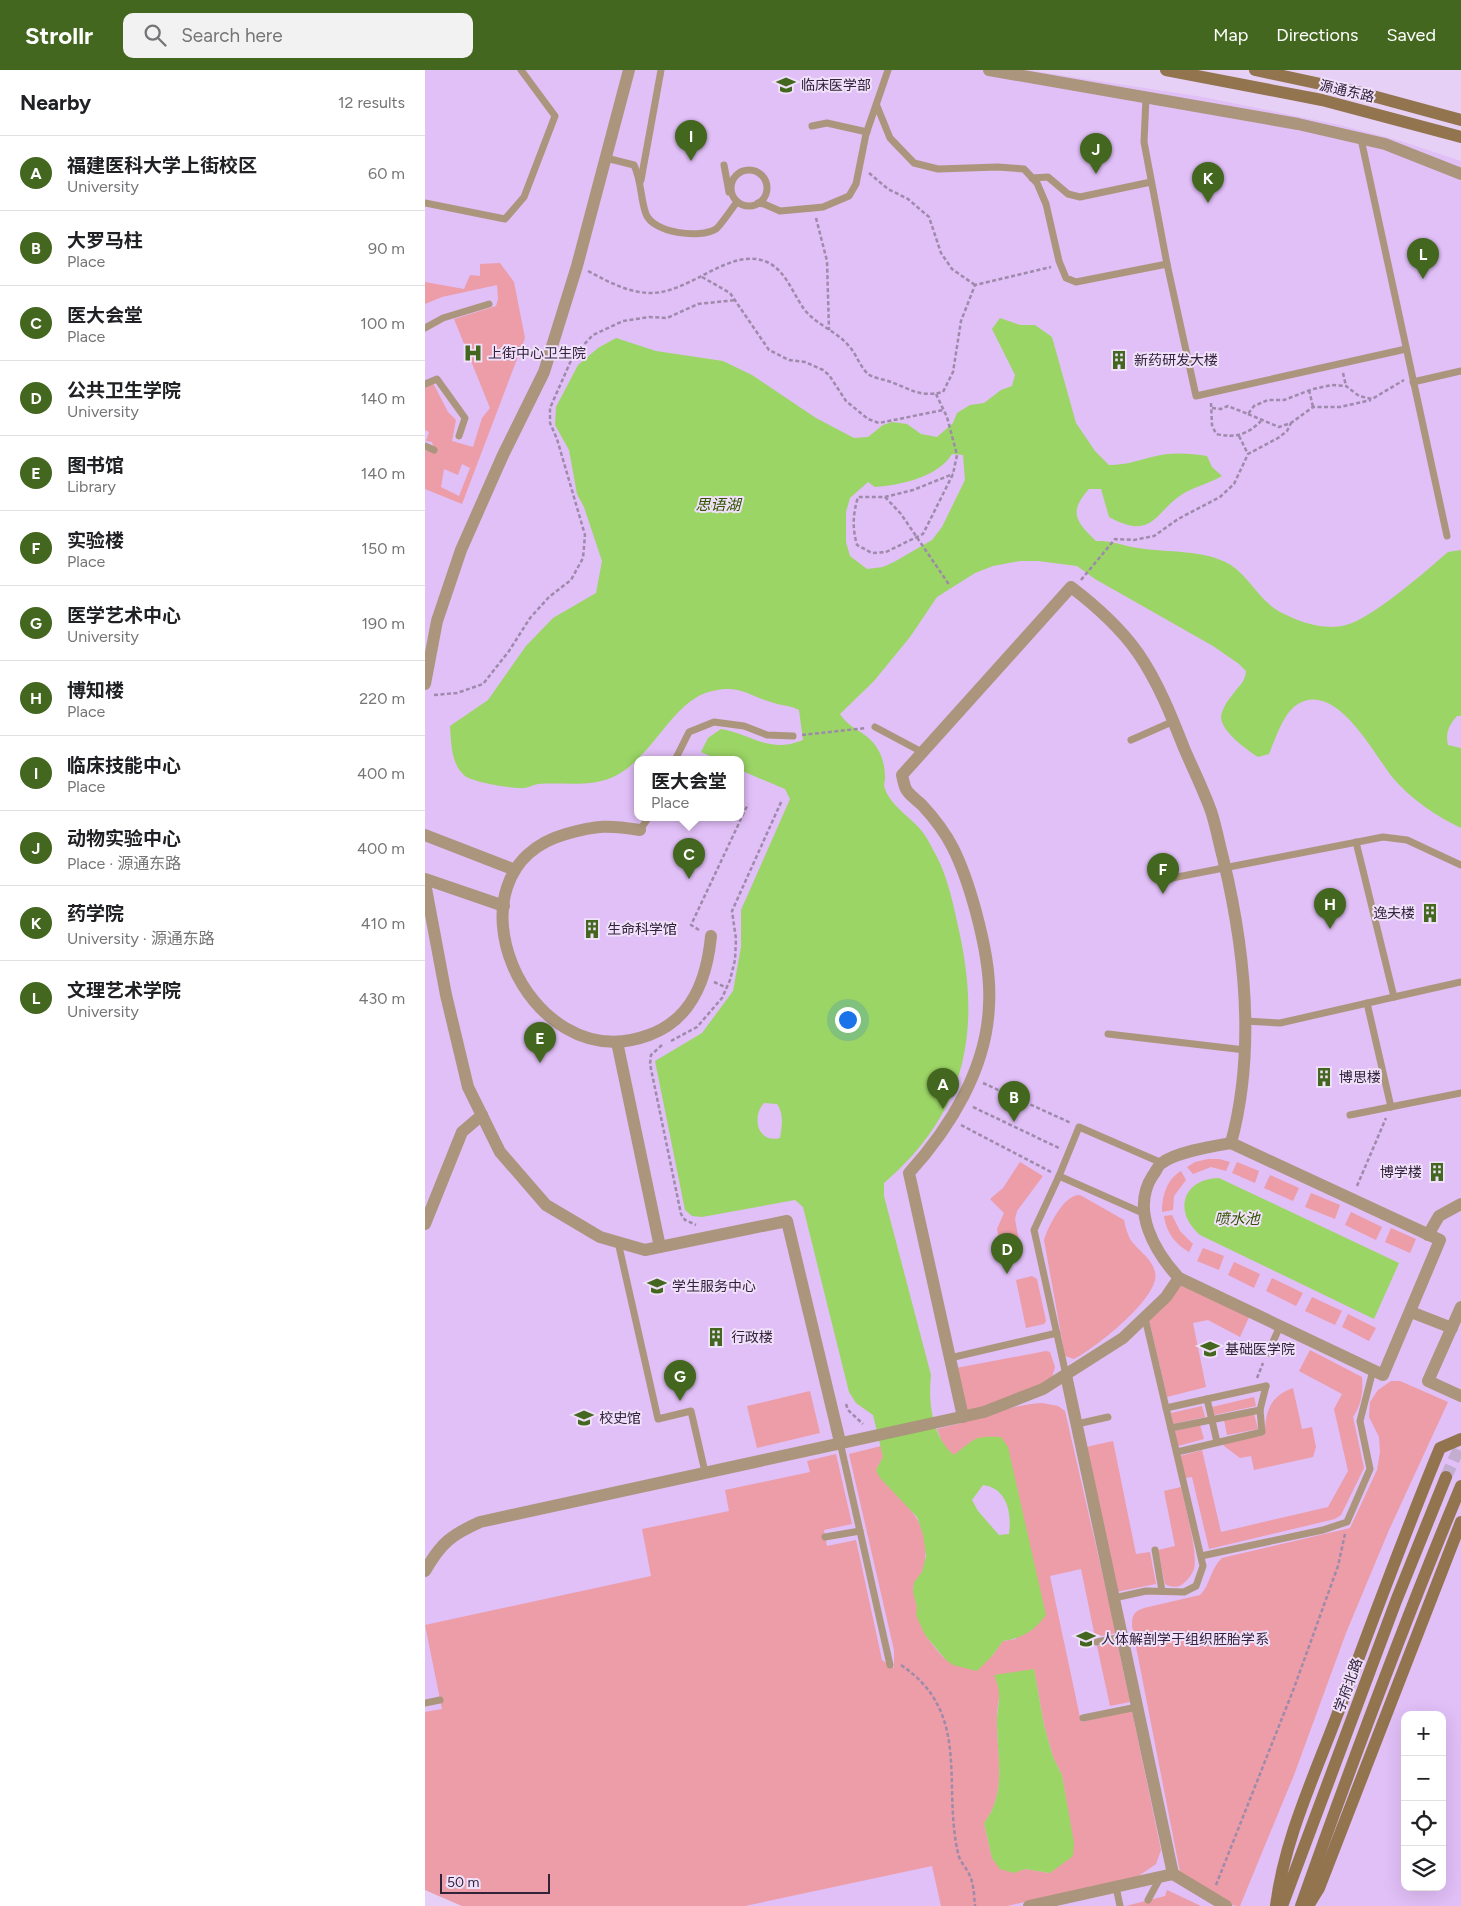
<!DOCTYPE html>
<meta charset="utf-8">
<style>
body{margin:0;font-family:Figtree,"Noto Sans SC",sans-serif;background:#f2f2f2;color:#202124}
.controls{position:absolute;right:15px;bottom:15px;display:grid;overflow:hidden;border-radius:10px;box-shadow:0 5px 20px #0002}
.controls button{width:45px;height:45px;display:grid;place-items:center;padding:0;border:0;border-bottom:1px solid #e0e0e0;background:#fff;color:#202124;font:25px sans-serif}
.scale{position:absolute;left:15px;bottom:12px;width:110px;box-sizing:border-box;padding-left:5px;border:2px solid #32233b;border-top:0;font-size:14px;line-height:18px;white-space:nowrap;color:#32233b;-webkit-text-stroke:4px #f0e0fa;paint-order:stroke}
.you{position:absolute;left:422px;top:949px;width:18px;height:18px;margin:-12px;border:4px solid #fff;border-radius:50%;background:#1a73e8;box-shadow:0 0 0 8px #1a73e833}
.badge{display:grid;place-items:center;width:32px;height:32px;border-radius:50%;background:#43671f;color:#fff;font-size:16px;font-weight:700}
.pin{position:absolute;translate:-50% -41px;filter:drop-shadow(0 1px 2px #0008)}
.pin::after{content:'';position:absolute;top:26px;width:18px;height:15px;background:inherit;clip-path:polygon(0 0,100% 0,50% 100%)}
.popup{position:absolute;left:209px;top:686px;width:110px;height:65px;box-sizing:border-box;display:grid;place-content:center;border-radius:10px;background:#fff;filter:drop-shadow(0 1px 4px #0005);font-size:16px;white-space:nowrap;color:#757577}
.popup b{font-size:19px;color:#202124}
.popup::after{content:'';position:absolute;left:50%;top:100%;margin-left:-10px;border:10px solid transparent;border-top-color:#fff}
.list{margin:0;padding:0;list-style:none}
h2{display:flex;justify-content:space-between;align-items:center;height:65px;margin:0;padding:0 20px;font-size:21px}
h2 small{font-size:16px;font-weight:400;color:#757577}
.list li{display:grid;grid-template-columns:32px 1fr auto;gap:15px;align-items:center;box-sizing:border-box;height:75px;padding:0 20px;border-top:1px solid #e0e0e0}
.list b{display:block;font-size:19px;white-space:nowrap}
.list p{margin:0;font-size:16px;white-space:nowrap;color:#757577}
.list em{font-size:16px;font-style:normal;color:#757577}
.icon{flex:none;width:28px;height:28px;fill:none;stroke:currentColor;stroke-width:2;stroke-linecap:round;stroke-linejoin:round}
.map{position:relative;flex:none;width:1036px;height:1836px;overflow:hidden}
header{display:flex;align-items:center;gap:30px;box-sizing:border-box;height:70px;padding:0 25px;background:#43671f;color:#fff}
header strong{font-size:24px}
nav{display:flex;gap:28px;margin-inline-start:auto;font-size:18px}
.search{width:350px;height:45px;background:#f2f2f2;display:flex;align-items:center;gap:12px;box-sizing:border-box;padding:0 18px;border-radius:10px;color:#757577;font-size:19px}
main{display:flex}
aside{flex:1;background:#fff}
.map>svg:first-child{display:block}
</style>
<header>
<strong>Strollr</strong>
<div class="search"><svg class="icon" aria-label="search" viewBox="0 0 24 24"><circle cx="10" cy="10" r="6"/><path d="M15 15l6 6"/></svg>Search here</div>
<nav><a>Map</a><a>Directions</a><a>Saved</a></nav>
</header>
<main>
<aside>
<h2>Nearby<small>12 results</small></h2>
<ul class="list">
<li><span class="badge">A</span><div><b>福建医科大学上街校区</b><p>University</p></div><em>60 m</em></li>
<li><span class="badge">B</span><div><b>大罗马柱</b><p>Place</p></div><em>90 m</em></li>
<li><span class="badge">C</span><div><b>医大会堂</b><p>Place</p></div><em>100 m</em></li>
<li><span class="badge">D</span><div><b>公共卫生学院</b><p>University</p></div><em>140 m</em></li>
<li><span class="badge">E</span><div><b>图书馆</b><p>Library</p></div><em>140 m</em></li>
<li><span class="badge">F</span><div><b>实验楼</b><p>Place</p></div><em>150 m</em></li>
<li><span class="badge">G</span><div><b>医学艺术中心</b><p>University</p></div><em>190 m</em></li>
<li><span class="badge">H</span><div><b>博知楼</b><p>Place</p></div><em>220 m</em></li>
<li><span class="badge">I</span><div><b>临床技能中心</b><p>Place</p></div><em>400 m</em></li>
<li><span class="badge">J</span><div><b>动物实验中心</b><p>Place · 源通东路</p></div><em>400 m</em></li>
<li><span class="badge">K</span><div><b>药学院</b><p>University · 源通东路</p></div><em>410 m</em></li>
<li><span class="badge">L</span><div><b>文理艺术学院</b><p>University</p></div><em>430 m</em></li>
</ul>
</aside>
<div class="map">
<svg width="1036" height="1836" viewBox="0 0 1036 1836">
<rect width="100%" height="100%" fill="#e7d0f6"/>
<path fill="#e1bff7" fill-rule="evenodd" d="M0 0H602L778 27 915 55 976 71 1036 91V1836H37L0 1820ZM213 690H315V748H213ZM980 1645H1017V1817H980Z"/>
<g fill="#ec9da7" fill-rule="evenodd">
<path d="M75 193 89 212 100 268 37 434 0 419V380L10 383 7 372 1 371 4 362 0 360V317L8 313 23 342 31 350 27 371 48 377 57 348 65 338 29 249 71 236 73 229 72 215 17 227 0 234V212L39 219 45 205 55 206V194ZM37 394 45 398 34 426 16 417 19 399 33 405Z"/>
<polygon points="783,1089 794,1089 805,1092 801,1101 786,1097 768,1104 762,1097 770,1092"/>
<polygon points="595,1092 618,1106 592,1141 590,1149 596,1183 578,1187 572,1159 579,1143 565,1129 578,1118"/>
<polygon points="812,1092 834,1101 830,1113 807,1103"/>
<path d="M756 1101 761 1110 749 1126 748 1140 737 1142C737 1126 742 1109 756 1101Z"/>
<polygon points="845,1105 874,1118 868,1131 839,1118"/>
<polygon points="886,1123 915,1135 910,1149 880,1137"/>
<path d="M655 1125 699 1150C700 1156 702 1163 705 1169 713 1181 727 1188 730 1202 737 1226 669 1279 649 1289L640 1286 619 1170C623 1157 639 1124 655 1125Z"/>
<polygon points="926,1142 957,1157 951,1170 920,1155"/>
<path d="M747 1145 755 1161 768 1174 764 1182C750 1174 741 1162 739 1146Z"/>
<polygon points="966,1158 991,1169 985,1183 960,1172"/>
<polygon points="778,1178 799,1186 794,1200 772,1191"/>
<polygon points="809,1192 835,1204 829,1218 803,1205"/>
<polygon points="607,1206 612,1209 621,1251 619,1254 601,1258 591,1210"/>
<polygon points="847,1208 878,1223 871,1236 841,1221"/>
<polygon points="755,1213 825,1245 815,1267 783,1250 768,1253 781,1317 742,1327 724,1250"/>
<polygon points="887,1227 917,1241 910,1255 880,1241"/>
<polygon points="923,1244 951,1258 944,1271 917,1257"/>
<path d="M885 1280 937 1307C938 1323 937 1333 928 1347L939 1398 916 1445 910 1449 784 1479 767 1407 760 1408 755 1386 777 1380 796 1462 903 1437 923 1401 909 1339 917 1324 874 1301Z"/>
<polygon points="621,1281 625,1282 630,1297 626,1311 542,1343 531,1298"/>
<path d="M966 1311H975L1023 1332 964 1460 921 1563 869 1705 815 1836C794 1836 771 1814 755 1802L707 1556C707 1546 708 1542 719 1538L775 1525C786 1514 785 1499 797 1488L925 1458 952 1400 955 1382 954 1367 944 1347 945 1332 953 1320Z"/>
<path d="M868 1318 877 1359 887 1357 891 1377 888 1387 829 1400 826 1386 815 1388 799 1376 798 1373 840 1365C840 1342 845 1326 868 1318Z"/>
<polygon points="385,1321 395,1363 332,1378 322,1336"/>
<polygon points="829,1327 831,1336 789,1345 787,1337"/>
<path d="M617 1333 633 1336 640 1341 691 1563 670 1567 656 1499 625 1506 656 1652 707 1641 736 1780 731 1794 712 1807 582 1836H516L507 1796 320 1836H37L0 1820V1642L17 1639 0 1555 226 1506 217 1459 304 1441 300 1420 385 1402 382 1391 411 1384 427 1454 399 1460 402 1476 431 1470 457 1590 469 1598V1580L424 1384 456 1376 458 1387 451 1400C465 1423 492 1437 498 1464 501 1475 502 1491 497 1502 495 1507 490 1509 489 1514 487 1523 491 1529 492 1537 493 1558 506 1574 520 1589L567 1586 578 1571 591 1569 583 1377 529 1385 519 1377 512 1359C548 1352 581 1335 617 1333ZM609 1599 619 1655 628 1687 637 1705 642 1735 625 1803 600 1799 589 1802 567 1788 559 1753C581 1725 573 1690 572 1657 571 1644 574 1631 575 1618Z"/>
<polygon points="777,1336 780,1347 748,1354 746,1343"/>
<polygon points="829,1344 833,1359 802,1365 799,1350"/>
<polygon points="775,1355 779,1369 753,1376 749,1361"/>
<polygon points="688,1371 711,1484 725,1482 731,1514 691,1522 661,1377"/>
<path d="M756 1417C760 1437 773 1481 769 1499 767 1504 764 1508 760 1512 754 1518 747 1518 740 1514L733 1480 750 1476 739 1421Z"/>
<polygon points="692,1572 705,1632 685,1636 672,1576"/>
<polygon points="742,1820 776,1836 701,1836 740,1826"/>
</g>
<g fill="#9bd565" fill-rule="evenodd">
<path d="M575 248 595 255H610L627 267 651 353 670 381 684 395C702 395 710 391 727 387 744 382 764 383 782 386L787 397 797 406C785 413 772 416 761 422 729 440 730 472 684 447L676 419H664C643 442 651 452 671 471 685 470 699 476 713 478 742 483 780 479 806 495 825 508 835 531 855 542 874 552 900 561 921 555 948 548 1001 501 1023 482L1036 480V646H1032C1024 655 1020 663 1023 675L1036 678V758C1011 746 987 730 968 708 949 685 912 611 873 634 858 643 851 668 844 684L833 687C822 680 798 663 796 648 796 640 803 630 808 624 814 615 820 613 821 601L814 594 788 576 670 509 652 496 613 491H595L568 496 550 503 512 527 485 567 449 611 415 644C426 661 442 661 452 678 458 687 460 698 460 708 460 712 458 715 460 719 467 738 488 748 499 764 504 771 508 780 512 787 523 809 528 833 533 856 557 960 542 1042 459 1113V1126L506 1305C503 1332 507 1367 529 1385 551 1368 548 1366 576 1367L583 1377 621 1545C610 1560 598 1568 578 1571L567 1586 552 1601 528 1595 520 1589 500 1565 491 1545 492 1537 488 1522 489 1512 497 1502 501 1486 498 1464 492 1447 455 1408 451 1400 458 1387 448 1345 431 1333 424 1322 378 1137 370 1130 277 1147 267 1146 260 1140 230 991 277 963 308 921 316 877V840L365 729 360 719 315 700V690H294L276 682 283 668 296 659C329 665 344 684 378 670L374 640C365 635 358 636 349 633 324 626 315 614 287 621 249 629 229 685 192 705 170 718 138 712 113 714 107 715 101 719 95 718 84 718 48 712 40 706 26 695 26 671 25 656L63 630 101 576 128 548 171 523 177 491 159 437 152 424 144 380 130 355 131 337 153 295 173 278 191 268 231 281 298 291 327 305 391 348 429 368 443 367 458 355 467 352 482 354 496 364 512 367 528 353 532 343 545 335 559 333 576 320 587 316 590 305 567 259ZM527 384 538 385 540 410 517 457 507 470 469 492 458 497 442 499 425 486 421 472V442L425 428 443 412 450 417C476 415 513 407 527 384ZM339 1033 352 1034C359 1043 357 1057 355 1068 333 1074 326 1047 339 1033ZM558 1415C582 1418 587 1443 584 1464L574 1465 553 1441 547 1430Z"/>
<path d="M794 1108 974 1193 949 1249 775 1165C748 1142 757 1109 794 1108Z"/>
<path d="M609 1599 619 1655 628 1687 637 1705 649 1773 648 1786 625 1803 600 1799 589 1803 575 1799 567 1788 559 1753C581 1725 573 1691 572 1657 571 1635 579 1627 569 1605Z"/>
</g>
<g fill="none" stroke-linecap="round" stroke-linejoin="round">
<polyline stroke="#c3add1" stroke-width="12" stroke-dasharray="12 6" stroke-linecap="butt" points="1021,1407 1036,1374"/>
<g stroke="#9e8aaa" stroke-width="2.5" stroke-dasharray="4 2.5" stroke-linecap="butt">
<polyline points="444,103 463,119 483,129 504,147 516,183 527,199 550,215"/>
<polyline points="391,148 402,191 404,260"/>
<path d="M163 201C184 212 203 223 227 223 267 222 306 176 342 192 361 201 367 222 379 239 390 254 411 261 423 275 431 283 434 295 442 303 447 308 457 309 463 311 484 318 494 328 518 322L528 302 536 251 550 215 626 197"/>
<polyline points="277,207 305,223 344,280 364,290 380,292 398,300 404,305 421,331 443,349 454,353 518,340"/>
<polyline points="918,303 921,316"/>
<polyline points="884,320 888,337"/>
<path d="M511 324 522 347 532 385 528 404 498 464 461 482 447 483 432 475C427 457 428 444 433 427H460L488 420 528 404"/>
<path d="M786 333 787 355 791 364C811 368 822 365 836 351"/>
<polyline points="787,338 796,339 803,336 823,344 829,336 843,330 859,330 888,319 907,315 921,316 934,326 947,329 979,310"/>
<polyline points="823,344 854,357 866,353 888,337 915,337 946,330"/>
<polyline points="814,366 823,384"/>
<polyline points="460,427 476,444 525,516"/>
<polyline points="656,510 690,469 709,470 729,466 753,449 795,427 809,414 823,384 853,368 862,361 866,353"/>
<polyline points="9,625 32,623 58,614 84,581 105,548 124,527 146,510 158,488 160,465 132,369 125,353 125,338 148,286 168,265 198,251 224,247 242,248 273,234 311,230"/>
<polyline points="377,665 441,658"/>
<polyline points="274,860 266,855 323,734"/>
<polyline points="289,912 302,918"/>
<polyline points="246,971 272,957 297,928 305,910 310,890 311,869 307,841 357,730"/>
<polyline points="237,975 226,985 225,994 256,1144 260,1150 271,1155"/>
<polyline points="558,1013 646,1053"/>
<polyline points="548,1037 636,1079"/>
<polyline points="536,1055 626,1102"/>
<polyline points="932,1116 961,1048"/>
<polyline points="832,1308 838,1293"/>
<polyline points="421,1334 423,1340 438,1354"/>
<path d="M476 1595C547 1643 517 1713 533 1783 534 1791 542 1798 545 1806 549 1815 549 1826 550 1836"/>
<polyline points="791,1815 869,1618 913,1496 920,1464"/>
</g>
<g stroke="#ab967d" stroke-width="7">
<polyline points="721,28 719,72 742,194 771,326 981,279"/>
<polyline points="452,36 465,68 489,93 513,99 573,97 599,99 612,113 621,134 634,191 641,208 651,212 742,194"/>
<polyline points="387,56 402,53 442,62"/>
<polyline points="936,69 1022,466"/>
<path d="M181 88 209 95C217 112 215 128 221 144 228 163 275 169 291 159 296 155 307 138 312 132"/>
<polyline points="299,95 304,122"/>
<circle cx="324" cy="118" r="18"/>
<polyline points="607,108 623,107 643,124 655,127 726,112"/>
<polyline points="216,110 236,0"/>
<polyline points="0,133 80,149 99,127 130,46 96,0"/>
<polyline points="333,133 339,134 355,141 388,138 398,137 424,126 431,114 441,64 463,0"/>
<polyline points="0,258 18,248 64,234"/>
<polyline points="988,312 1036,301"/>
<polyline points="0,314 12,309 40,348 34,366"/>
<polyline points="0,376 9,380"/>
<polyline points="450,657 497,682"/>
<polyline points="706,670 749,651"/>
<polyline points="250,690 264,662 289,652 319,656 342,665 368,666"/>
<polyline points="215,760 223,748"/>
<polyline points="742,809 958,767 982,770 1036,795"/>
<polyline points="969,927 1036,912"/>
<polyline points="942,933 966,1037"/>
<polyline points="819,951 855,953 969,927 931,772"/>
<polyline points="683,964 820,980"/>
<polyline points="925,1045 1036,1023"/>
<polyline points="634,1106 654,1057 737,1093"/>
<polyline points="193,1172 233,1349 266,1341 280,1402"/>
<polyline points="843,1283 855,1256"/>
<polyline points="525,1288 632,1263"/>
<polyline points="641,1305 609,1160 634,1106 720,1144"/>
<polyline points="782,1329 792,1372"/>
<polyline points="741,1338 841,1316"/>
<polyline points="652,1354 683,1347"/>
<polyline points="746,1358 835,1340"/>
<polyline points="415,1372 465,1595"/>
<polyline points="752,1382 837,1362 835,1340 841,1316"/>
<polyline points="400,1467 435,1461"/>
<polyline points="730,1480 737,1521"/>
<polyline points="776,1486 898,1460 922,1452 945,1399 935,1351 948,1300"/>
<polyline points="689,1528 721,1521 759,1522 771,1516 778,1496 720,1248"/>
<polyline points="672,1572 697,1567"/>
<polyline points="0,1633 15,1630"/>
<polyline points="658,1648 712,1637"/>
<polyline points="691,1817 695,1836"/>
<polyline points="723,1830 735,1808"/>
</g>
<g stroke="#ab967d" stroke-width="12">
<polyline points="564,0 873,54 960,74 1036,104"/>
<polyline points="0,614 12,551 36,480 78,385 119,302 152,196 204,0"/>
<path d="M215 760C184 755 172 755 141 764 12 800 100 1011 224 965 268 949 282 908 286 866"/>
<polyline points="0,765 90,800"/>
<polyline points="0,809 79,836"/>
<polyline points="0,813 21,925 43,1017 75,1082 121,1135 175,1167 220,1180 362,1151 415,1372"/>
<polyline points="192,972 235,1177"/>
<path d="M806 1073 1015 1170 958 1305 754 1208C730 1182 705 1140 728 1105 731 1102 733 1095 737 1093 751 1082 789 1076 806 1073Z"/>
<polyline points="0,1154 37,1062 57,1045"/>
<polyline points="1003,1165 1014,1146 1036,1134"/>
<polyline points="1036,1237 1003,1311 1036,1326"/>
<polyline points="986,1242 1027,1258"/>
<polyline points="641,1305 748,1804"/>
<path d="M538 1347 484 1103C525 1058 562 998 564 935 566 904 559 872 551 842 545 820 538 798 528 778 520 762 510 749 497 735 492 730 484 725 481 719 479 715 478 709 477 705L646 517C671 536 694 556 713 583 733 612 746 645 759 678 768 699 778 719 786 741 791 756 794 773 798 788 820 879 831 981 806 1073"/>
<path d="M0 1501C16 1473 26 1465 55 1452L559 1342 618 1319 698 1268 741 1227 754 1208"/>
<polyline points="604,1836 748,1804 801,1836"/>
</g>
<g stroke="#92744e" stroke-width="12">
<polyline points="741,0 897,30 1036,67"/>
<polyline points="830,0 933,22 1036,50"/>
<path d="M851 1836C859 1771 888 1709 911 1648 945 1558 978 1467 1015 1378L1036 1369"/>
<polyline points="857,1836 971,1531 1021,1407"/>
<path d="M876 1836C926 1695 978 1555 1036 1416"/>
<polyline points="883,1836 894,1818 1036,1452"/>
</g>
</g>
<defs>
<g id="university-bare" transform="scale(1.5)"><path d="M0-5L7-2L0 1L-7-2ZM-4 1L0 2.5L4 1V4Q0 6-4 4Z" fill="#43671f" stroke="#f0e0fa" stroke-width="2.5" paint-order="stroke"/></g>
<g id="hospital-bare" transform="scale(1.5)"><path d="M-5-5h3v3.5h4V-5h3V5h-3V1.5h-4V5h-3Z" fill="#43671f" stroke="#f0e0fa" stroke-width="2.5" paint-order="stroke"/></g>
<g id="building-bare" transform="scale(1.5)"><path d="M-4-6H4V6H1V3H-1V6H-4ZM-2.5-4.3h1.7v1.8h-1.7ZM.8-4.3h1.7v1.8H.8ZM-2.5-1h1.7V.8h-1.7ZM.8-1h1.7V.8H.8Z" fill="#43671f" stroke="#f0e0fa" stroke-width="2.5" paint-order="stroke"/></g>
</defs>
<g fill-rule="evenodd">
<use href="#university-bare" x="361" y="15"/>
<use href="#hospital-bare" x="48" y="283"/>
<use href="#building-bare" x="694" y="290"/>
<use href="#building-bare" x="1005" y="843"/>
<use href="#building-bare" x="167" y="859"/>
<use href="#building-bare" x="899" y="1007"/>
<use href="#building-bare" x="1012" y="1102"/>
<use href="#university-bare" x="232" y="1216"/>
<use href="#building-bare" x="291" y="1267"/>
<use href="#university-bare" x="785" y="1279"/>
<use href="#university-bare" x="159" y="1348"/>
<use href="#university-bare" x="661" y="1569"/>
</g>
<g text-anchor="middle" stroke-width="4" stroke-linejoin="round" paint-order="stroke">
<g font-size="14" fill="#32233b" stroke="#f0e0fa" text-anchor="start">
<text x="376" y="20">临床医学部</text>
<text x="63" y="288">上街中心卫生院</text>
<text x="709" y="295">新药研发大楼</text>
<text x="990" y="848" text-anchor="end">逸夫楼</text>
<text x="182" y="864">生命科学馆</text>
<text x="914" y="1012">博思楼</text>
<text x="997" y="1107" text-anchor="end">博学楼</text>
<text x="247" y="1221">学生服务中心</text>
<text x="306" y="1272">行政楼</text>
<text x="800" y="1284">基础医学院</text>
<text x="174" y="1353">校史馆</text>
<text x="676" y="1574">人体解剖学于组织胚胎学系</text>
</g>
<g font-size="14" fill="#32233b" stroke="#f0e0fa">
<text transform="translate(922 21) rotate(13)" y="5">源通东路</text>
<text transform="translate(923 1615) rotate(-70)" y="5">学府北路</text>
</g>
<g font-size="15" font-style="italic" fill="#315400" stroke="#f0e0fa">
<text x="293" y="440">思语湖</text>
<text x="812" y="1154">喷水池</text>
</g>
</g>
</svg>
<div class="controls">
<button>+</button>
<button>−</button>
<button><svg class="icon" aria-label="locate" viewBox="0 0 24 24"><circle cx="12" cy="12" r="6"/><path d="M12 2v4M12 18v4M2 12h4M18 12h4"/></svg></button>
<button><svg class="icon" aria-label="layers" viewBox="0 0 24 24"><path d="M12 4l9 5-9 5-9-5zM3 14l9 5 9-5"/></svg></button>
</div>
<div class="scale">50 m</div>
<div class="you"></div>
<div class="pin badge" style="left:518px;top:1039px">A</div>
<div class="pin badge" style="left:589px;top:1052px">B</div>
<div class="pin badge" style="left:264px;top:809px">C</div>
<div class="popup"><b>医大会堂</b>Place</div>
<div class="pin badge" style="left:582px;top:1204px">D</div>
<div class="pin badge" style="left:115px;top:993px">E</div>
<div class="pin badge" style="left:738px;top:824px">F</div>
<div class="pin badge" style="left:255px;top:1331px">G</div>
<div class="pin badge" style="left:905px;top:859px">H</div>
<div class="pin badge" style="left:266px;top:91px">I</div>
<div class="pin badge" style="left:671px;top:104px">J</div>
<div class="pin badge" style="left:783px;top:133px">K</div>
<div class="pin badge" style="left:998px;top:209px">L</div>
</div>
</main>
